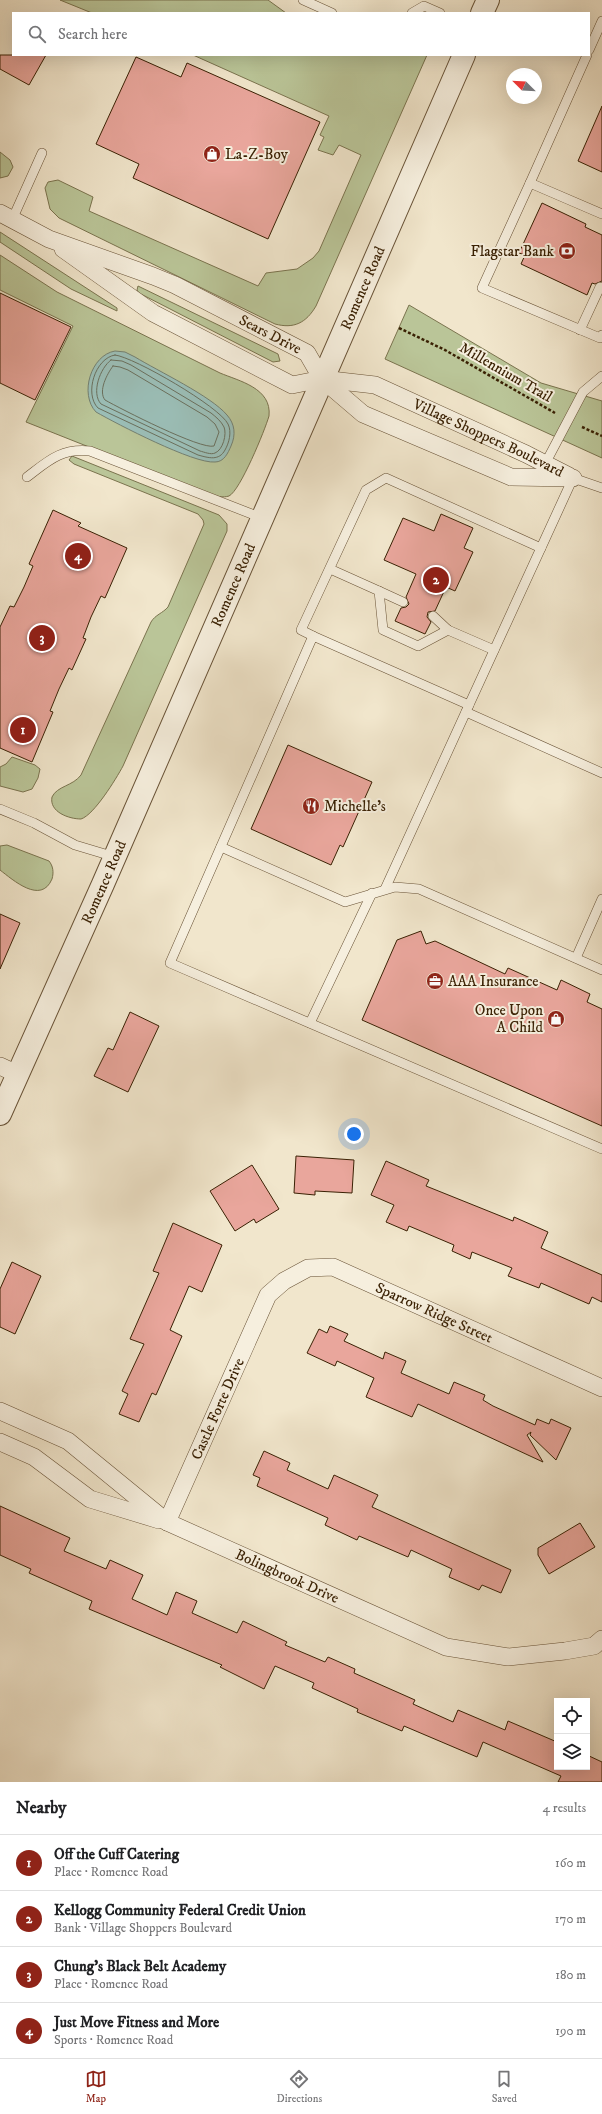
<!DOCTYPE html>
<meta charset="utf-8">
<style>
body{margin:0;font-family:"IM FELL DW Pica",serif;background:#f2f2f2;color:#202124}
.controls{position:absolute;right:12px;bottom:12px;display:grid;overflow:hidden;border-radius:0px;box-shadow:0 4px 16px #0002}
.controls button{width:36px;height:36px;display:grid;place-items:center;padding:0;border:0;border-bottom:1px solid #e0e0e0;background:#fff;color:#202124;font:20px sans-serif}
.compass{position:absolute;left:506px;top:68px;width:36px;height:36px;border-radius:50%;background:#fff;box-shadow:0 4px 16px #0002;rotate:294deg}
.you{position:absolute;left:354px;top:1134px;width:14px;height:14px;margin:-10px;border:3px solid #fff;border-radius:50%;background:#1a73e8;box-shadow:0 0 0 6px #1a73e833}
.badge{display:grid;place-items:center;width:26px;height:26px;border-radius:50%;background:#8f2418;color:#fff;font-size:13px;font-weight:700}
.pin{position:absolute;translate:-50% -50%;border:2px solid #fff;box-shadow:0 1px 4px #0006}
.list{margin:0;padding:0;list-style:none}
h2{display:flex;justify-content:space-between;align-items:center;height:52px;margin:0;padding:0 16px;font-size:17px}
h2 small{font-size:13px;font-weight:400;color:#757577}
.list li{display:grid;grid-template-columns:26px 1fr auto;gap:12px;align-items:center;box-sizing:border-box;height:56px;padding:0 16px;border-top:1px solid #e0e0e0}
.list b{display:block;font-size:15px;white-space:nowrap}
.list p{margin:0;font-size:13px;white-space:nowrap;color:#757577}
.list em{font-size:13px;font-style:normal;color:#757577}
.icon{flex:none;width:22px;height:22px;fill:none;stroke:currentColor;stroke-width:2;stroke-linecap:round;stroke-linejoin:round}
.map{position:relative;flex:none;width:602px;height:1782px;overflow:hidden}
.search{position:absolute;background:#fff;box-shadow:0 4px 16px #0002;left:12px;right:12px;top:12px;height:44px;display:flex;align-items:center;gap:10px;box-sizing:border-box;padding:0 14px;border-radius:0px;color:#757577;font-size:15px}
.sheet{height:276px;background:#fff}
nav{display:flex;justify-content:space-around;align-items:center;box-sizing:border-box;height:56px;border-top:1px solid #e0e0e0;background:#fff;font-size:11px;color:#757577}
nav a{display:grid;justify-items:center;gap:2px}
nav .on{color:#8f2418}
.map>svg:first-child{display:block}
</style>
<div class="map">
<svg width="602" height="1782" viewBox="0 0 602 1782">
<rect width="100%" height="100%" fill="#f1e6cc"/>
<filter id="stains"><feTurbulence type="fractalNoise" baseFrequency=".005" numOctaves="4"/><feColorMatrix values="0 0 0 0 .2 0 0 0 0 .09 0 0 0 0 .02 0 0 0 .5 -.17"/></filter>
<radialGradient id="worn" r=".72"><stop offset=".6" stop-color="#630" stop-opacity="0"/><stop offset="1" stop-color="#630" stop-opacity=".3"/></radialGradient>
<g fill="#bac598" stroke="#7a734e">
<polygon points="60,0 268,0 286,13 92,13"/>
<path d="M193 55H427L316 306C306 323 294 329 275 324L59 218 50 209 45 188 48 182 58 180 93 197 89 211 258 286 266 273 297 269 313 258 319 251 361 155 339 145 333 155 318 150 324 137 320 135 329 116Z"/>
<polygon points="0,152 10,160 13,167 8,176 0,178"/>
<polygon points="0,232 117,308 117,311 71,289 0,242"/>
<path d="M0 255 57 292 220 373C239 381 272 388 269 416 265 430 240 491 229 496 223 498 216 496 210 495L26 422 73 326 0 290Z"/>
<polygon points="138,286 278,354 280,361 273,362 139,293 137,290"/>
<polygon points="409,305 541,383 602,401 602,458 385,359"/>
<path d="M72 456 219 515 227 524V531L123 766C116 779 94 815 81 819 69 819 49 812 52 797 57 786 73 786 81 775L151 622C155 615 163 613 168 607L204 524 203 520 198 514 74 464 69 460Z"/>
<polygon points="12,757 35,765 40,769 38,778 32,789 23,792 0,786 0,767 6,764"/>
<path d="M7 845 49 861C53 866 54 872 52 879 41 905 13 880 0 870V846Z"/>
</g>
<path fill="#9bbfb8" stroke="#748070" d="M115 351 125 352 135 357C158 371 211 396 227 415 235 424 236 435 231 446 228 453 224 462 215 462 194 464 117 424 96 412 79 394 91 355 115 351Z"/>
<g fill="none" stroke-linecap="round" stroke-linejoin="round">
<g stroke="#6a705e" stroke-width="1">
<path d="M115 355C134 357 220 407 228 424 232 432 229 443 225 450 219 461 209 458 198 455L98 408C84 394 95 358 115 355Z"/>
<path d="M111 360 122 361 131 365 211 413C216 417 221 421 224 427 227 434 223 450 215 453 211 455 204 452 200 451L101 404C91 393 100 368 111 360Z"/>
<path d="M113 366 120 367 128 370 207 417 215 424 219 432 214 446C201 450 121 409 105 400 98 391 107 374 113 366Z"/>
</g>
</g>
<g fill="#e9a69c" stroke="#3a2104">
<polygon points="0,55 46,55 29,85 0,69"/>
<polygon points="136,57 181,77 187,63 320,122 268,239 133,178 139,164 96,144"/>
<polygon points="602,106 602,172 578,161"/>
<polygon points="542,203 586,224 585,227 602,235 602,281 595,284 592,283 587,295 521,264 525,255 519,253"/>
<polygon points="0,293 71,327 35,400 0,383"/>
<polygon points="53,510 81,523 78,526 127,548 105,598 101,596 91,617 83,638 86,639 72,670 69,668 59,689 50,711 53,712 32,762 0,748 0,627 10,606 14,607 24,587 33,566 29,564"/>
<polygon points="441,514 473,528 464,548 473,552 455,591 446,587 435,611 428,612 427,617 431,622 425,634 395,621 401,608 406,607 409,604 406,597 416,574 384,560 403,518 434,531"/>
<polygon points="288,745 372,782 343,847 340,845 331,865 251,829"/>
<polygon points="0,914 20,923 0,969"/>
<polygon points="421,931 426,944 435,941 505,974 508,968 557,990 561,980 590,994 587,1002 602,1009 602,1126 362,1020 397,940"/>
<polygon points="130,1012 159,1026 128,1092 94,1076 108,1048 113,1050"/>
<polygon points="296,1156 354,1160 352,1193 315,1191 315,1195 294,1193"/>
<polygon points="386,1161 429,1180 426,1186 513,1221 514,1217 548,1232 541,1248 602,1275 602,1302 592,1297 589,1304 541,1283 539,1288 508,1276 512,1268 472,1252 470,1259 452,1251 454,1245 409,1226 407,1231 386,1222 394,1205 371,1195"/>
<polygon points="252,1165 279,1209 256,1223 254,1219 235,1231 210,1191"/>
<polygon points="173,1223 222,1245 202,1292 189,1286 170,1330 182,1336 156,1395 152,1393 139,1422 119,1414 128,1394 122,1391 144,1344 130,1339 159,1273 153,1271"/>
<polygon points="12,1262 41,1276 15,1334 0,1327 0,1289"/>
<polygon points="330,1326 348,1334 344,1341 383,1359 385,1352 406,1361 401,1373 449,1394 454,1382 485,1395 483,1400 493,1406 535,1425 537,1419 549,1424 551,1419 571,1428 556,1460 530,1435 531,1432 527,1435 543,1462 418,1404 412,1417 366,1397 374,1378 337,1361 335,1366 307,1353 319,1329 327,1333"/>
<polygon points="264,1451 290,1463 287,1470 328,1489 334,1475 378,1495 372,1507 511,1570 501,1593 482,1585 479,1590 449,1577 452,1569 411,1550 408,1557 359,1536 357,1540 325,1525 328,1518 257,1486 260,1478 253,1475"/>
<polygon points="0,1506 70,1538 64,1551 106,1569 110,1560 143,1575 132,1599 167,1615 176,1592 197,1601 192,1613 237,1633 243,1621 287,1642 285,1645 325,1662 328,1657 355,1669 354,1673 415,1700 413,1704 453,1722 458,1710 505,1730 508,1721 557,1742 557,1767 587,1767 587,1755 602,1762 602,1782 558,1782 561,1776 483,1742 477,1757 404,1726 402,1731 357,1712 358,1709 312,1688 314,1683 275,1666 264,1689 220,1667 222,1665 89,1609 92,1601 29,1573 31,1569 0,1555"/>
<polygon points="580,1523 595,1547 549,1574 538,1555 538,1548"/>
</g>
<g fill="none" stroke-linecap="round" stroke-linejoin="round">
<g stroke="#685236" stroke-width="10">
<g id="service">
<polyline points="303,0 332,13"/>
<polyline points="412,13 424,6 440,13"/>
<polyline points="589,50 602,21"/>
<polyline points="587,55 530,183 602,214"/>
<polyline points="530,183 482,288 600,338 602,335"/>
<polyline points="12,220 42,153"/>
<polyline points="580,330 600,287"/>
<polyline points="545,464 583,392 602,376"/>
<path d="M27 477C48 461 61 448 90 451L262 518"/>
<polyline points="602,488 573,478 469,705 313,636 170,963 602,1149"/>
<polyline points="330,569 379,591 383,630 418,646 448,630 494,650"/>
<polyline points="379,591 403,602"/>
<polyline points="433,616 448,630"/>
<polyline points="313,636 301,630 366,490 386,478 541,548"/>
<polyline points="466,712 602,773"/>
<polyline points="0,809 34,823 75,845 115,857"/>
<polyline points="221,847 345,902 395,887 419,889 602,970"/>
<polyline points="385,889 469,705"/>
<polyline points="576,958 602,899"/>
<polyline points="310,1023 372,893"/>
</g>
</g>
<g stroke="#685236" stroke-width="18">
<g id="minor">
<path id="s1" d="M0 213 49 239 153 276 175 285 307 353 322 379 363 414 511 477 573 478"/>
<path id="s2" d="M63 249 153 313 292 385 322 379 375 385 526 454 569 476"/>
<polyline points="0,1066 17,1074"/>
<path id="s3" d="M0 1411 68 1441 167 1522 446 1647 508 1657 565 1651 594 1646 602 1639"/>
<polyline points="0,1442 34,1457 90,1499 159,1520"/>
<path id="s4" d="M167 1522 268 1295 284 1281 308 1268 333 1267 602 1388"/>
</g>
</g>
<g stroke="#685236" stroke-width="24">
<g id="tertiary">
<polyline points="482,13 488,0"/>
<path id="s5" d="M0 1114 103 884 464 55"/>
</g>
</g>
<g stroke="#3a2104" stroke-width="2.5" stroke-dasharray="3 2" stroke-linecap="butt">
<polyline points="399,328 445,350 555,413"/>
<polyline points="582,427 602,436"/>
</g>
<use href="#service" stroke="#f6efde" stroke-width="9"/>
<use href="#minor" stroke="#f6efde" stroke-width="17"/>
<use href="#tertiary" stroke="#f6efde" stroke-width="22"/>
</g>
<defs>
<g id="shop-disc" transform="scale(0.9)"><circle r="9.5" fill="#8f2418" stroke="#f6efde"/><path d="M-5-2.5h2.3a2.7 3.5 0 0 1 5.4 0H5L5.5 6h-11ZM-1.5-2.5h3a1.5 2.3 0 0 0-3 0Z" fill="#fff"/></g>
<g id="bank-disc" transform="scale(0.9)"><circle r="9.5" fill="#8f2418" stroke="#f6efde"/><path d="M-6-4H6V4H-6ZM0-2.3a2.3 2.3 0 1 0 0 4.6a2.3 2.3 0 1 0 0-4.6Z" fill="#fff"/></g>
<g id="restaurant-disc" transform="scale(0.9)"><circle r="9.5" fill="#8f2418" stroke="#f6efde"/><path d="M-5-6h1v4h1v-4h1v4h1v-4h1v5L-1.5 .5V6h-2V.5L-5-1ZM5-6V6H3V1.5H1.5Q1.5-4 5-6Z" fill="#fff"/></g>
<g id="office-disc" transform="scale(0.9)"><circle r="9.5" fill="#8f2418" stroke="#f6efde"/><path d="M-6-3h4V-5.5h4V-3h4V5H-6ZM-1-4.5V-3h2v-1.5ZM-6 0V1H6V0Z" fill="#fff"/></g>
</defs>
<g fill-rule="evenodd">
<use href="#shop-disc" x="212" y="154"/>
<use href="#bank-disc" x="567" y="251"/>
<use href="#restaurant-disc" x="311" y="806"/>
<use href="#office-disc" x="435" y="981"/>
<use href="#shop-disc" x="556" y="1019"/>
</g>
<g text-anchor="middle" stroke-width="4" stroke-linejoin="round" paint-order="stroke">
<g font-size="15" fill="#3a2104" stroke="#f6efde" text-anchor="start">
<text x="225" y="159">La-Z-Boy</text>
<text x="554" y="256" text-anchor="end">Flagstar Bank</text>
<text x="324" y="811">Michelle's</text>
<text x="448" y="986">AAA Insurance</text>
<text x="543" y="1015" text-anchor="end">Once Upon<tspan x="543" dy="17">A Child</tspan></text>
</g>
<g font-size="15" fill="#3a2104" stroke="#f6efde">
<text dy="5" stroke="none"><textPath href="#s5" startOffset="902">Romence Road</textPath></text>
<text dy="5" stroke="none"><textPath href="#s1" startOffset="297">Sears Drive</textPath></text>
<text transform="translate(506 372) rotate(30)" y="5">Millennium Trail</text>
<text dy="5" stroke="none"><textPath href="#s2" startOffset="476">Village Shoppers Boulevard</textPath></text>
<text dy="5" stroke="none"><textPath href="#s5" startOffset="578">Romence Road</textPath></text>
<text dy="5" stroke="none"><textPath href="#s5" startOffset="254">Romence Road</textPath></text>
<text dy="5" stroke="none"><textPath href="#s4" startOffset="433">Sparrow Ridge Street</textPath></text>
<text dy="5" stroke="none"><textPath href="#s4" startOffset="124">Castle Forte Drive</textPath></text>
<text dy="5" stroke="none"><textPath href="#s3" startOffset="334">Bolingbrook Drive</textPath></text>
</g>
</g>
<rect width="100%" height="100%" filter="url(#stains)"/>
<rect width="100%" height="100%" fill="url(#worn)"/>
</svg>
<div class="controls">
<button><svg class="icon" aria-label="locate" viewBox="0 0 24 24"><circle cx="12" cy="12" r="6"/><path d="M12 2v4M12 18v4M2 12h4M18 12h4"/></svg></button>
<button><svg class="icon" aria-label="layers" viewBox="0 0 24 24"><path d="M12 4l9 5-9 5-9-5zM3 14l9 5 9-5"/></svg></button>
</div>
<svg class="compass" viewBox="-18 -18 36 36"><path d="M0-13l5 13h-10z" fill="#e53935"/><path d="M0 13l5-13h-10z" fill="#757577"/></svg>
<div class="you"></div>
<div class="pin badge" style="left:23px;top:730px">1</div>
<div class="pin badge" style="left:436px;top:580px">2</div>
<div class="pin badge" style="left:42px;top:638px">3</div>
<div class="pin badge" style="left:78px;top:556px">4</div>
<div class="search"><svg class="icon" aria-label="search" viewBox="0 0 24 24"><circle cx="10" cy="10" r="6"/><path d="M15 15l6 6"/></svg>Search here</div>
</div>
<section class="sheet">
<h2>Nearby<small>4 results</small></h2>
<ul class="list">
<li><span class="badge">1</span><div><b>Off the Cuff Catering</b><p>Place · Romence Road</p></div><em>160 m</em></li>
<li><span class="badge">2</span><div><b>Kellogg Community Federal Credit Union</b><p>Bank · Village Shoppers Boulevard</p></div><em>170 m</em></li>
<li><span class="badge">3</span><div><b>Chung's Black Belt Academy</b><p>Place · Romence Road</p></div><em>180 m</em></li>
<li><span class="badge">4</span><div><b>Just Move Fitness and More</b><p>Sports · Romence Road</p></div><em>190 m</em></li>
</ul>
</section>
<nav>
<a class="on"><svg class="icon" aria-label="map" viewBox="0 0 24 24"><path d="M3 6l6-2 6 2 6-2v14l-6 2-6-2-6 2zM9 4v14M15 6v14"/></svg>Map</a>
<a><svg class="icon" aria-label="directions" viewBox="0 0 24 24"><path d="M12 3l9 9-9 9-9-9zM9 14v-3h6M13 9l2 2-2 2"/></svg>Directions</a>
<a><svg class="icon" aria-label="saved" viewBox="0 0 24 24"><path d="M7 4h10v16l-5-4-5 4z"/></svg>Saved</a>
</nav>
